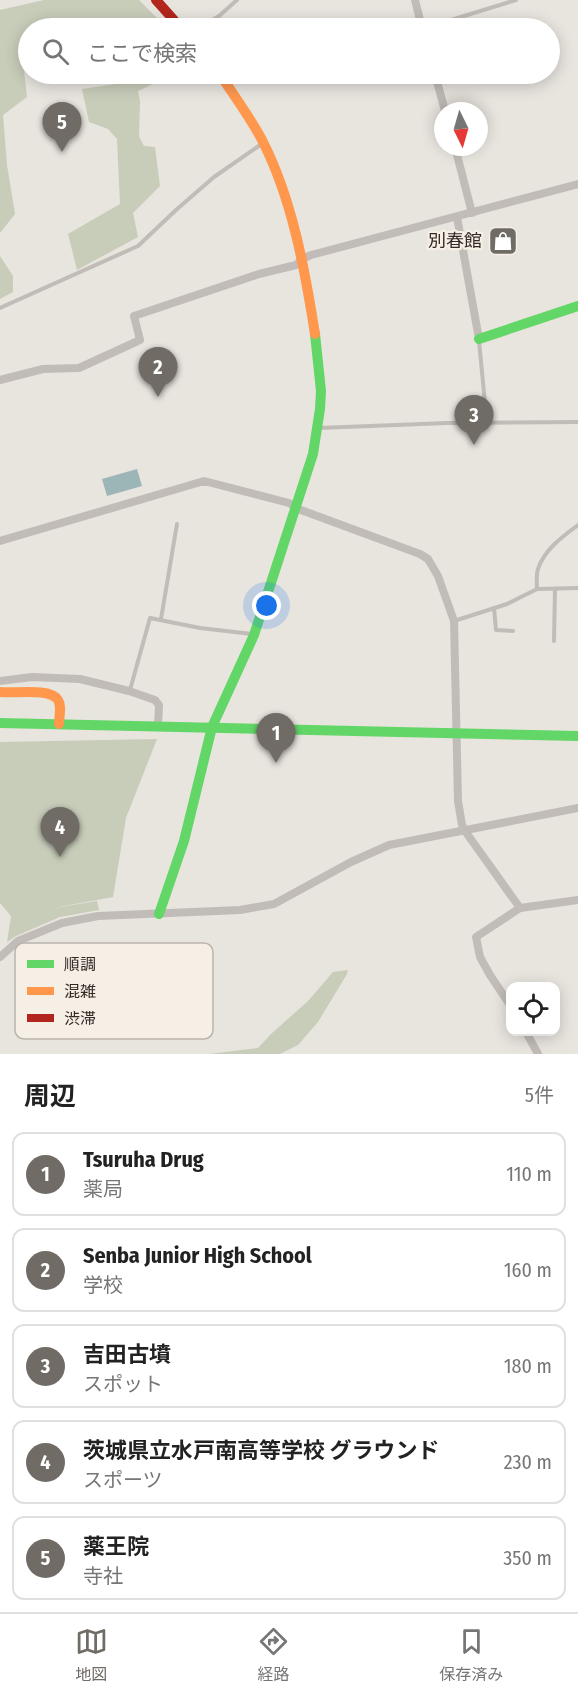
<!DOCTYPE html>
<html lang="ja">
<meta charset="utf-8">
<style>
body{margin:0;font-family:"Fira Sans Condensed","Noto Sans JP",sans-serif;background:#f2f2f2;color:#222}
.controls{position:absolute;right:18px;bottom:18px;display:grid;overflow:hidden;border-radius:12px;box-shadow:0 3px 15px #0003}
.controls button{width:54px;height:54px;display:grid;place-items:center;padding:0;border:0;border-bottom:2px solid #e0e0e0;background:#fff;color:#222;font:30px sans-serif}
.compass{position:absolute;left:434px;top:102px;width:54px;height:54px;border-radius:50%;background:#fff;box-shadow:0 3px 15px #0003;rotate:175deg}
.you{position:absolute;left:267px;top:606px;width:21px;height:21px;margin:-15px;border:4px solid #fff;border-radius:50%;background:#1a73e8;box-shadow:0 0 0 9px #1a73e833}
.badge{display:grid;place-items:center;width:39px;height:39px;border-radius:50%;background:#716b66;color:#fff;font-size:20px;font-weight:700}
.pin{position:absolute;translate:-50% -50px;filter:drop-shadow(0 2px 3px #0008)}
.pin::after{content:'';position:absolute;top:32px;width:21px;height:18px;background:inherit;clip-path:polygon(0 0,100% 0,50% 100%)}
.list{margin:0;padding:0;list-style:none}
h2{display:flex;justify-content:space-between;align-items:center;height:78px;margin:0;padding:0 24px;font-size:26px}
h2 small{font-size:20px;font-weight:400;color:#767676}
.list li{display:grid;grid-template-columns:39px 1fr auto;gap:18px;align-items:center;box-sizing:border-box;height:84px;margin:0 12px 12px;padding:0 12px;border:2px solid #e0e0e0;border-radius:12px}
.list b{display:block;font-size:22px;white-space:nowrap}
.list p{margin:0;font-size:20px;white-space:nowrap;color:#767676}
.list em{font-size:20px;font-style:normal;color:#767676}
.icon{flex:none;width:33px;height:33px;fill:none;stroke:currentColor;stroke-width:2;stroke-linecap:round;stroke-linejoin:round}
.map{position:relative;flex:none;width:578px;height:1054px;overflow:hidden}
.search{position:absolute;background:#fff;box-shadow:0 3px 15px #0003;left:18px;right:18px;top:18px;height:66px;display:flex;align-items:center;gap:15px;box-sizing:border-box;padding:0 21px;border-radius:33px;color:#767676;font-size:22px}
.sheet{height:558px;background:#fff}
nav{display:flex;justify-content:space-around;align-items:center;box-sizing:border-box;height:84px;border-top:2px solid #e0e0e0;background:#fff;font-size:16px;color:#767676}
nav a{display:grid;justify-items:center;gap:3px}
nav .on{color:#716b66}
.map>svg:first-child{display:block}
</style>
<div class="map">
<svg width="578" height="1054" viewBox="0 0 578 1054">
<rect width="100%" height="100%" fill="#e8e4de"/>
<g fill="#c8cdba">
<polygon points="44,0 139,0 167,28 28,28 28,43 21,44 27,97 3,115 7,165 15,214 0,233 0,10"/>
<polygon points="142,74 175,74 138,91 140,101 139,136 144,146 155,147 160,186 133,213 138,237 77,270 68,234 120,204 117,139 108,129 89,122 82,89 142,80"/>
<polygon points="0,256 13,276 13,292 0,299"/>
<polygon points="157,739 126,818 113,897 48,909 97,901 99,910 60,917 16,936 7,942 11,916 0,903 0,742"/>
<polygon points="348,970 347,974 318,1022 298,1045 280,1054 209,1054 258,1048 271,1034 308,1001 333,972"/>
</g>
<polygon fill="#9cb6b7" points="137,469 142,486 107,496 102,479"/>
<g fill="none" stroke-linecap="round" stroke-linejoin="round">
<g stroke="#c1bcb7" stroke-width="4">
<polyline points="199,28 219,16 237,0"/>
<polyline points="425,28 516,0"/>
<polyline points="0,308 138,246 176,210 214,177 263,143"/>
<polyline points="479,341 487,424"/>
<polyline points="319,428 447,423 578,422"/>
<path d="M537 589C537 583 536 575 538 569 544 550 563 536 578 525"/>
<polyline points="494,608 496,630 513,631"/>
<polyline points="161,619 177,524"/>
<polyline points="454,621 507,604 537,589 578,588"/>
<polyline points="554,641 555,589"/>
<polyline points="130,690 150,618 200,628 252,634"/>
</g>
<g stroke="#c1bcb7" stroke-width="8">
<polyline points="415,0 422,28"/>
<polyline points="435,74 445,111"/>
<polyline points="455,147 472,213"/>
<polyline points="457,217 479,339"/>
<polyline points="0,380 43,369 79,368 140,340 134,316 259,274 296,265 302,259 311,255 578,184"/>
<polyline points="0,541 204,481 289,503 301,510 420,554 428,559 438,576 454,621 458,801 462,825 465,831 520,908"/>
<polyline points="0,681 32,677 80,679 129,691 155,700 159,705 158,726"/>
<polyline points="0,957 18,941 62,923 98,916 240,910 274,904 351,862 389,845 578,808"/>
<polyline points="510,1005 490,975 480,957 476,937 520,908 578,900"/>
<polyline points="526,1032 538,1054"/>
</g>
<g stroke="#63d668" stroke-width="10">
<polyline points="479,339 578,306"/>
<polyline points="0,723 578,736"/>
<polyline points="159,914 184,841 212,727 254,635 313,454 320,409 321,391 315,334"/>
</g>
<g stroke="#ff974d" stroke-width="10">
<path d="M220 74C234 96 250 117 262 140 292 198 305 270 315 334"/>
<path d="M0 692C13 694 50 687 58 700 62 706 59 717 59 724"/>
</g>
<polyline stroke="#b3261e" stroke-width="10" points="156,0 181,28"/>
</g>
<defs>
<g id="shop-square" transform="scale(1.5)"><rect x="-9" y="-9" width="18" height="18" rx="4" fill="#716b66" stroke="#f6efe5"/><path d="M-5-2.5h2.3a2.7 3.5 0 0 1 5.4 0H5L5.5 6h-11ZM-1.5-2.5h3a1.5 2.3 0 0 0-3 0Z" fill="#fff"/></g>
</defs>
<g fill-rule="evenodd">
<use href="#shop-square" x="503" y="241"/>
</g>
<g text-anchor="middle" stroke-width="4.5" stroke-linejoin="round" paint-order="stroke">
<g font-size="18" fill="#312a26" stroke="#f6efe5" text-anchor="end">
<text x="482" y="247">別春館</text>
</g>
</g>
<rect x="15" y="943" width="198" height="96" rx="9" fill="#f6efe5" stroke="#bbb4ac" stroke-width="1.5"/>
<rect x="27" y="960" width="27" height="8" fill="#63d668"/>
<rect x="27" y="987" width="27" height="8" fill="#ff974d"/>
<rect x="27" y="1014" width="27" height="8" fill="#b3261e"/>
<g font-size="16" fill="#312a26">
<text x="64" y="970">順調</text>
<text x="64" y="997">混雑</text>
<text x="64" y="1024">渋滞</text>
</g>
</svg>
<div class="controls">
<button><svg class="icon" aria-label="locate" viewBox="0 0 24 24"><circle cx="12" cy="12" r="6"/><path d="M12 2v4M12 18v4M2 12h4M18 12h4"/></svg></button>
</div>
<svg class="compass" viewBox="-18 -18 36 36"><path d="M0-13l5 13h-10z" fill="#e53935"/><path d="M0 13l5-13h-10z" fill="#767676"/></svg>
<div class="you"></div>
<div class="pin badge" style="left:276px;top:763px">1</div>
<div class="pin badge" style="left:158px;top:397px">2</div>
<div class="pin badge" style="left:474px;top:445px">3</div>
<div class="pin badge" style="left:60px;top:857px">4</div>
<div class="pin badge" style="left:62px;top:152px">5</div>
<div class="search"><svg class="icon" aria-label="search" viewBox="0 0 24 24"><circle cx="10" cy="10" r="6"/><path d="M15 15l6 6"/></svg>ここで検索</div>
</div>
<section class="sheet">
<h2>周辺<small>5件</small></h2>
<ul class="list">
<li><span class="badge">1</span><div><b>Tsuruha Drug</b><p>薬局</p></div><em>110 m</em></li>
<li><span class="badge">2</span><div><b>Senba Junior High School</b><p>学校</p></div><em>160 m</em></li>
<li><span class="badge">3</span><div><b>吉田古墳</b><p>スポット</p></div><em>180 m</em></li>
<li><span class="badge">4</span><div><b>茨城県立水戸南高等学校 グラウンド</b><p>スポーツ</p></div><em>230 m</em></li>
<li><span class="badge">5</span><div><b>薬王院</b><p>寺社</p></div><em>350 m</em></li>
</ul>
</section>
<nav>
<a class="on"><svg class="icon" aria-label="map" viewBox="0 0 24 24"><path d="M3 6l6-2 6 2 6-2v14l-6 2-6-2-6 2zM9 4v14M15 6v14"/></svg>地図</a>
<a><svg class="icon" aria-label="directions" viewBox="0 0 24 24"><path d="M12 3l9 9-9 9-9-9zM9 14v-3h6M13 9l2 2-2 2"/></svg>経路</a>
<a><svg class="icon" aria-label="saved" viewBox="0 0 24 24"><path d="M7 4h10v16l-5-4-5 4z"/></svg>保存済み</a>
</nav>
